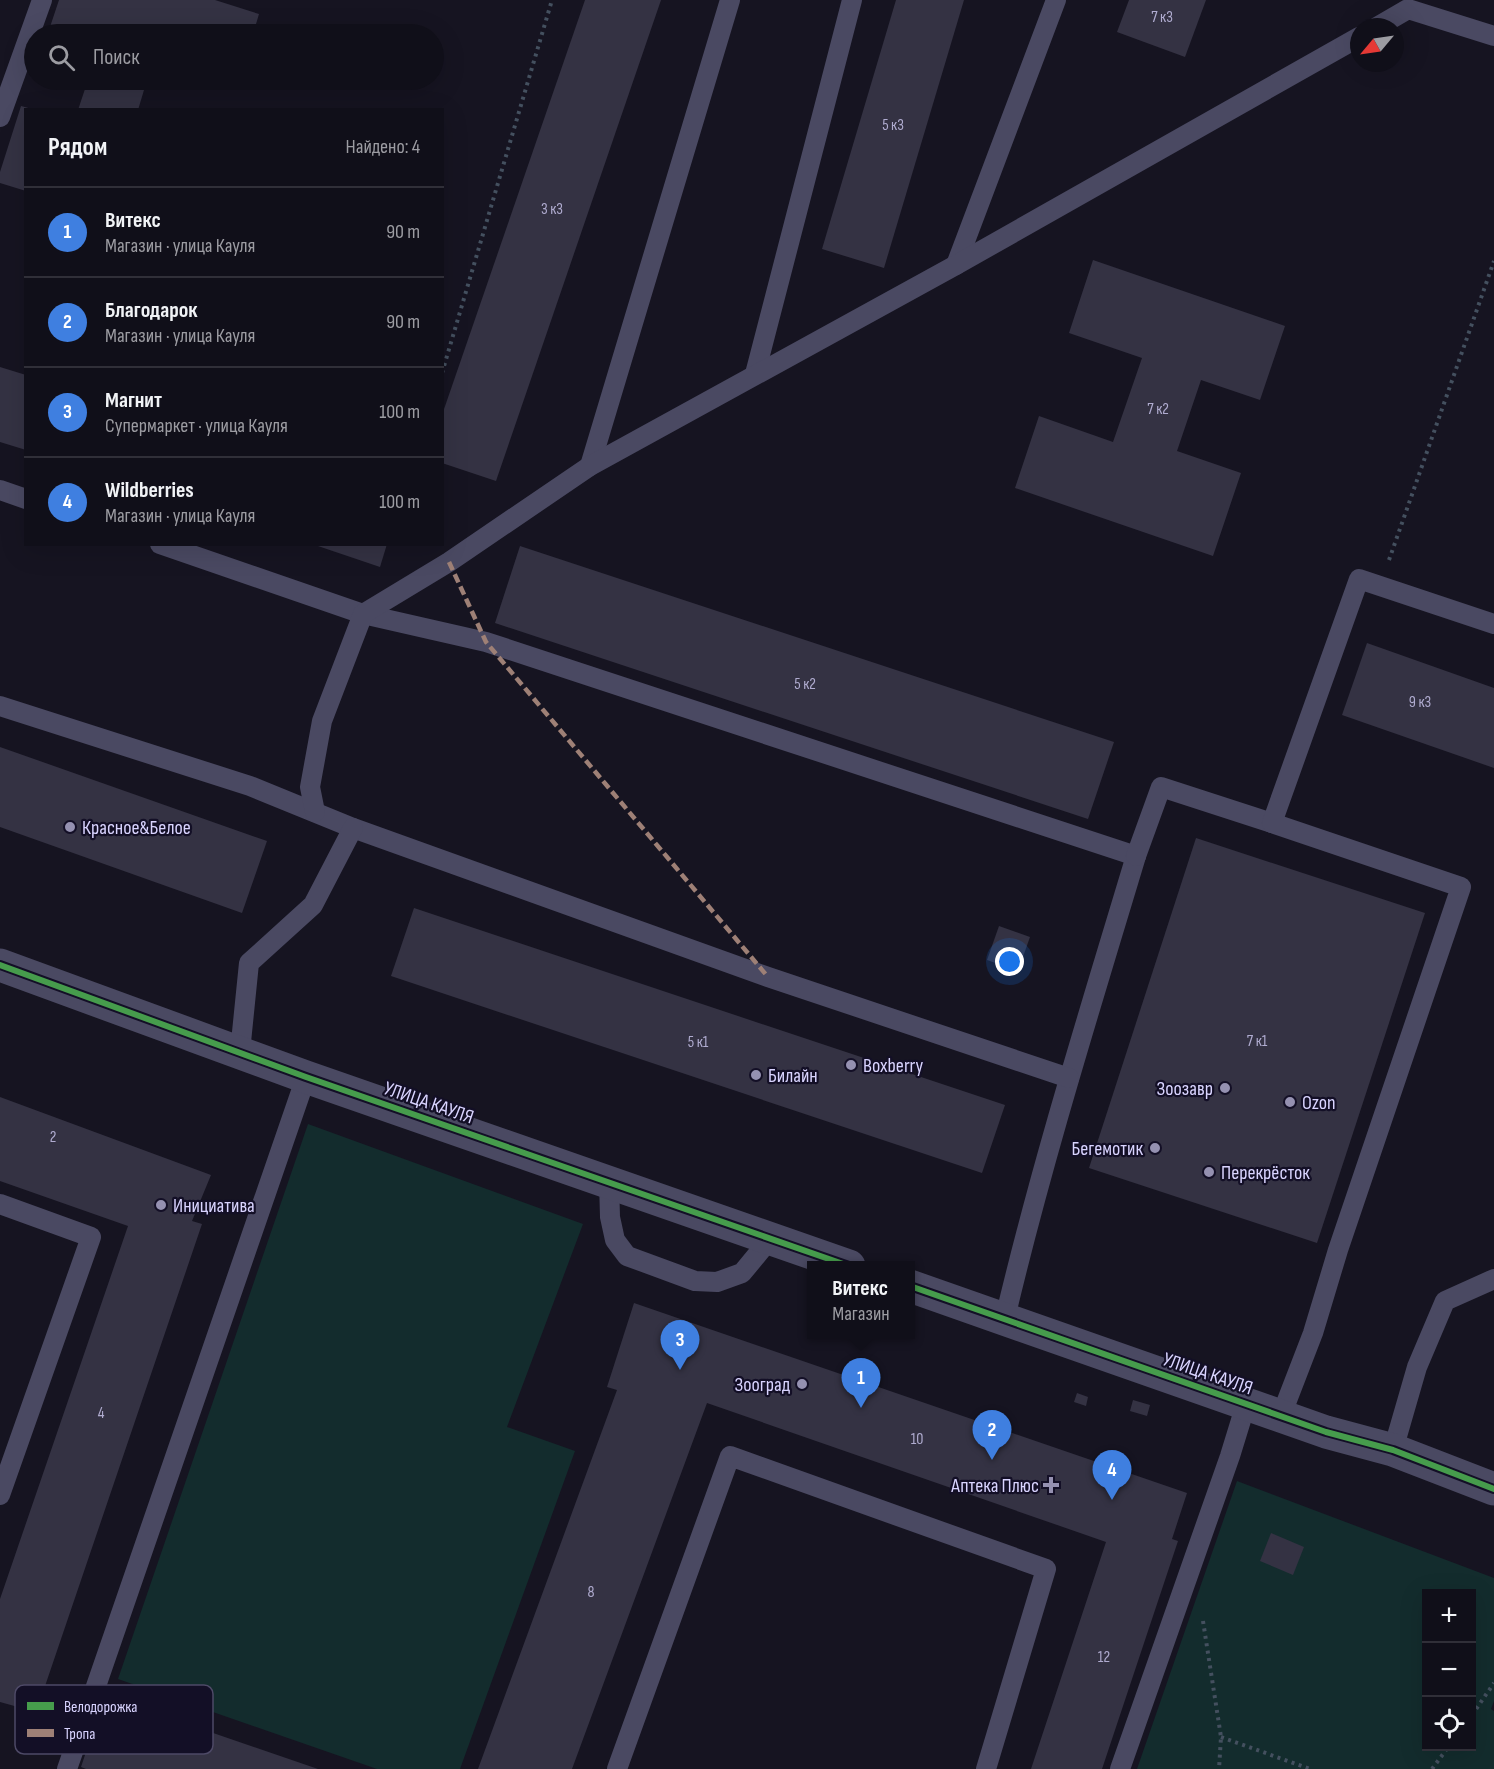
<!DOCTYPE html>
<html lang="ru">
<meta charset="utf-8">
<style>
body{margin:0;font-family:"Sofia Sans Condensed",sans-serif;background:#191822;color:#f1f3f6}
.controls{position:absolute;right:18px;bottom:18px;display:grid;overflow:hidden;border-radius:0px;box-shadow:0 6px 24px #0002}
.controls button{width:54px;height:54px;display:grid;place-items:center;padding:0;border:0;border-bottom:2px solid #302f38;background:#100f19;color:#f1f3f6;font:30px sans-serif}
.compass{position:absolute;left:1350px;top:18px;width:54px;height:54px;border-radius:50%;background:#100f19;box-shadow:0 6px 24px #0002;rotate:241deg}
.you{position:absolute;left:1010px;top:962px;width:21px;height:21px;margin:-15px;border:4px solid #fff;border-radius:50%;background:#1a73e8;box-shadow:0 0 0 9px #1a73e833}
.badge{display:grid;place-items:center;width:39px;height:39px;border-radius:50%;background:#ea580c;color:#fff;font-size:20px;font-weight:700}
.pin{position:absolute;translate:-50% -50px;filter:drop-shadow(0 2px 3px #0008)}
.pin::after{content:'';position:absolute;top:32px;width:21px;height:18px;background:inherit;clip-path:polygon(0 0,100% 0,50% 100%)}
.popup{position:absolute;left:807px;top:1261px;width:108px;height:78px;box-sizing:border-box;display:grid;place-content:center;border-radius:0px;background:#100f19;filter:drop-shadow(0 2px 4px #0005);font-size:20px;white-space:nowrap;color:#9c9ca2}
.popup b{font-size:22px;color:#f1f3f6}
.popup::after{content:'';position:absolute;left:50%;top:100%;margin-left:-12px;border:12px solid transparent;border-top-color:#100f19}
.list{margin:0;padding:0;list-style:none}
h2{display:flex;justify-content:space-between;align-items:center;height:78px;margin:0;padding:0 24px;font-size:26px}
h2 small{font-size:20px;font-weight:400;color:#9c9ca2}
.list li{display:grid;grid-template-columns:39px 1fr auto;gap:18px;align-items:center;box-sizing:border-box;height:90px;padding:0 24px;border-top:2px solid #302f38}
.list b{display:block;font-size:22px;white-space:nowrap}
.list p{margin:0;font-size:20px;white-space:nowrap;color:#9c9ca2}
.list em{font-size:20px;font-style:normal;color:#9c9ca2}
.icon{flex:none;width:33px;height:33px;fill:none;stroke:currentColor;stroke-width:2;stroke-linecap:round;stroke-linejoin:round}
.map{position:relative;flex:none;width:1494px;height:1769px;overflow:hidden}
.search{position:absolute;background:#100f19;box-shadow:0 6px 24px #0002;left:24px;top:24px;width:420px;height:66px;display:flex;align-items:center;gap:15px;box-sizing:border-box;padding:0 21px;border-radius:33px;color:#9c9ca2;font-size:22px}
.panel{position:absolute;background:#100f19;box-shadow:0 6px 24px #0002;left:24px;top:108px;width:420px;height:438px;border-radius:0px}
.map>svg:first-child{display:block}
</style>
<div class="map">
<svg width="1494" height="1769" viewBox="0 0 1494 1769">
<rect width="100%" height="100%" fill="#161421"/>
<g fill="#132c2d" fill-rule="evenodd">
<polygon points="308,1124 583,1224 507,1427 575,1451 460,1769 377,1769 118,1679"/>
<path d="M1237 1481 1494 1578V1701L1491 1709 1494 1711V1769H1137ZM1426 1594H1472V1746H1426Z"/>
</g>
<g fill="#343243">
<polygon points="59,0 215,0 259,14 253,34 74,34 50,27"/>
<polygon points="585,0 661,0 496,481 442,463 442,415"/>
<polygon points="896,0 964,0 884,268 822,249"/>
<polygon points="1129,0 1206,0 1185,57 1117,32"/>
<polygon points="88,80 147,80 138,110 78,110"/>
<polygon points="208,80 239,80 236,89"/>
<polygon points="21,106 32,109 26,110 26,191 0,183 0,172"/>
<polygon points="1093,260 1285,326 1260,400 1201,380 1177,451 1241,473 1213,556 1015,488 1039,416 1113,442 1142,358 1069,333"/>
<polygon points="0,367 26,375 26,450 0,442"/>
<polygon points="312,544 387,544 380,567"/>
<polygon points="520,546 1114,742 1088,819 495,623"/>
<polygon points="1367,643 1494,688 1494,768 1342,715"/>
<polygon points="0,747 267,841 242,913 0,827"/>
<polygon points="1196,838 1425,913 1317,1243 1089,1168"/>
<polygon points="414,908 1005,1105 982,1173 391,976"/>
<polygon points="999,926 1030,937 1018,971 987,960"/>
<polygon points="0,1097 211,1175 192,1221 202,1224 43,1692 94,1692 318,1769 86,1769 81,1767 98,1716 87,1712 36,1712 0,1702 0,1599 128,1226 0,1181"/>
<polygon points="634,1303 1187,1493 1172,1539 1178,1541 1102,1769 1031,1769 1106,1542 707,1403 572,1769 478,1769 617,1390 607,1387"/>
<polygon points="1077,1393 1088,1397 1086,1406 1074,1402"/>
<polygon points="1133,1400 1150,1405 1147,1416 1130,1411"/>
<polygon points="1271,1533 1304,1547 1293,1575 1260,1561"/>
</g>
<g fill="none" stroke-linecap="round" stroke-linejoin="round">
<g stroke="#44505f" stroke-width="4" stroke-dasharray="3 4.5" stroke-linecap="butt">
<polyline points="442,373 552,0"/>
<polyline points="1389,560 1494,261"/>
<polyline points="1203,1621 1221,1737 1219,1769"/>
<polyline points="1472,1715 1494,1683"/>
<polyline points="1221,1737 1310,1769"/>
<polyline points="1432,1769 1449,1746"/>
</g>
<g stroke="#4a4962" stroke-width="20">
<polyline points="1377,27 1408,9 1494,36"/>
<polyline points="0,117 42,0"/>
<polyline points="956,265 1056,0"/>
<polyline points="755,374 852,0"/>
<polyline points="590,466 730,0"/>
<polyline points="0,490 26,499"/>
<path d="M160 544 363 614 486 642 1136 856C1090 1009 1042 1162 1005 1318"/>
<polyline points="0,706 250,786 353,828 768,977 1069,1078"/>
<polyline points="315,812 310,787 322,721 363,614 449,562 590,466 956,265 1359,37"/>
<polyline points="1136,856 1161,787 1272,823"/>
<polyline points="240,1052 249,963 313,905 353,828"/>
<polyline points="609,1181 610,1217 615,1240 627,1256 695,1281 717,1282 742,1273 770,1239"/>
<polyline points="0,1204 91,1237 0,1495"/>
<polyline points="1281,1416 1313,1333 1338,1250 1461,887 1272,823 1359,579 1494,624"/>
<polyline points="1393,1450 1417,1367 1445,1301 1494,1279"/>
<polyline points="94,1692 306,1077"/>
<polyline points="67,1769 87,1712"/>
<polyline points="617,1769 730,1456 1046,1569 986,1769"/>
<polyline points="1120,1769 1230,1456 1246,1404"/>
</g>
<g stroke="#4a4962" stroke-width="33">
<polyline points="0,965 306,1077 849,1266"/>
<polyline points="910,1286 1326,1432 1393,1450 1494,1489"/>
</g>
<polyline stroke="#9e8076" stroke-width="4.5" stroke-dasharray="9 4.5" stroke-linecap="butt" points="449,562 486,642 768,977"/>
<g stroke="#130f26" stroke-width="10">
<g id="cycleway">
<polyline points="0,965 306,1077 849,1266"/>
<polyline points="910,1286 1326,1432 1393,1450 1494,1489"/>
</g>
</g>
<use href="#cycleway" stroke="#469c4c" stroke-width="6"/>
</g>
<g fill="#9591b1" stroke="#130f26" stroke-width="2">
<circle cx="70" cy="827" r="6"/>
<circle cx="851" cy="1065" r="6"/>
<circle cx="756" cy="1075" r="6"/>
<circle cx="1225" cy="1088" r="6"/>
<circle cx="1290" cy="1102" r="6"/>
<circle cx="1155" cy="1148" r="6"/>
<circle cx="1209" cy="1172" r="6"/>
<circle cx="161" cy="1205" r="6"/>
<circle cx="802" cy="1384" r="6"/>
<path d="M1048 1476h6v6h6v6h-6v6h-6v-6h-6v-6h6z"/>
</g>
<g text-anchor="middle" stroke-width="4.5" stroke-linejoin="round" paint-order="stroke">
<g font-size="16" fill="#b0acd0">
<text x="1162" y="22">7 к3</text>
<text x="893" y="130">5 к3</text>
<text x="552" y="214">3 к3</text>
<text x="1158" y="414">7 к2</text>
<text x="805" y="689">5 к2</text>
<text x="1420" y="707">9 к3</text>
<text x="1257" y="1046">7 к1</text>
<text x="698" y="1047">5 к1</text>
<text x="53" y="1142">2</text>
<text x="101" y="1418">4</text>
<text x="917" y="1444">10</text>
<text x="591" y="1597">8</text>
<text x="1104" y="1662">12</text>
</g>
<g font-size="20" fill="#d9d4ff" stroke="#130f26" text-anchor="start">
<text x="82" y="834">Красное&amp;Белое</text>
<text x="863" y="1072">Boxberry</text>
<text x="768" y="1082">Билайн</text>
<text x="1213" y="1095" text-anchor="end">Зоозавр</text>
<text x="1302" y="1109">Ozon</text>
<text x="1143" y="1155" text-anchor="end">Бегемотик</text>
<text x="1221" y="1179">Перекрёсток</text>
<text x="173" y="1212">Инициатива</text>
<text x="790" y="1391" text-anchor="end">Зооград</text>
<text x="1039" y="1492" text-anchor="end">Аптека Плюс</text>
</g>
<g font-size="20" fill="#d9d4ff" stroke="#130f26">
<text transform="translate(429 1102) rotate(19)" y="7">УЛИЦА КАУЛЯ</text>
<text transform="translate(1208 1373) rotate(19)" y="7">УЛИЦА КАУЛЯ</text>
</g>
</g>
<rect x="15" y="1685" width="198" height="69" rx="9" fill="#130f26" stroke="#4e4a67" stroke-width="1.5"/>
<rect x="27" y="1702" width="27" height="8" fill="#469c4c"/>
<rect x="27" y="1729" width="27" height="8" fill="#9e8076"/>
<g font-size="16" fill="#d9d4ff">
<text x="64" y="1712">Велодорожка</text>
<text x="64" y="1739">Тропа</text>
</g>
</svg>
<div class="controls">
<button>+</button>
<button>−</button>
<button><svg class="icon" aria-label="locate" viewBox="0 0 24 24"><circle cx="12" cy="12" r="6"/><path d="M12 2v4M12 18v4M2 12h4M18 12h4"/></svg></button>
</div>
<svg class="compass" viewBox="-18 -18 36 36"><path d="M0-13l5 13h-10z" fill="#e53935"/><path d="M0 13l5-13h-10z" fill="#9c9ca2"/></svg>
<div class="you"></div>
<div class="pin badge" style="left:861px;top:1408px;background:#3f7fe0">1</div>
<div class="popup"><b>Витекс</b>Магазин</div>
<div class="pin badge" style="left:992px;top:1460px;background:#3f7fe0">2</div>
<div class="pin badge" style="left:680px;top:1370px;background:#3f7fe0">3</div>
<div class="pin badge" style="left:1112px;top:1500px;background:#3f7fe0">4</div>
<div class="search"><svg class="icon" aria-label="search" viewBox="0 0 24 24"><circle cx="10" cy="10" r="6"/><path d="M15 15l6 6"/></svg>Поиск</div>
<section class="panel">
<h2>Рядом<small>Найдено: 4</small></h2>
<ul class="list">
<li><span class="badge" style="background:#3f7fe0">1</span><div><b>Витекс</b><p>Магазин · улица Кауля</p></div><em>90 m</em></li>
<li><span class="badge" style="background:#3f7fe0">2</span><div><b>Благодарок</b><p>Магазин · улица Кауля</p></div><em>90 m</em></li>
<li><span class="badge" style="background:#3f7fe0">3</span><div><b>Магнит</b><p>Супермаркет · улица Кауля</p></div><em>100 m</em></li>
<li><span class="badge" style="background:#3f7fe0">4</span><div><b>Wildberries</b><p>Магазин · улица Кауля</p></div><em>100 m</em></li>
</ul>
</section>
</div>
